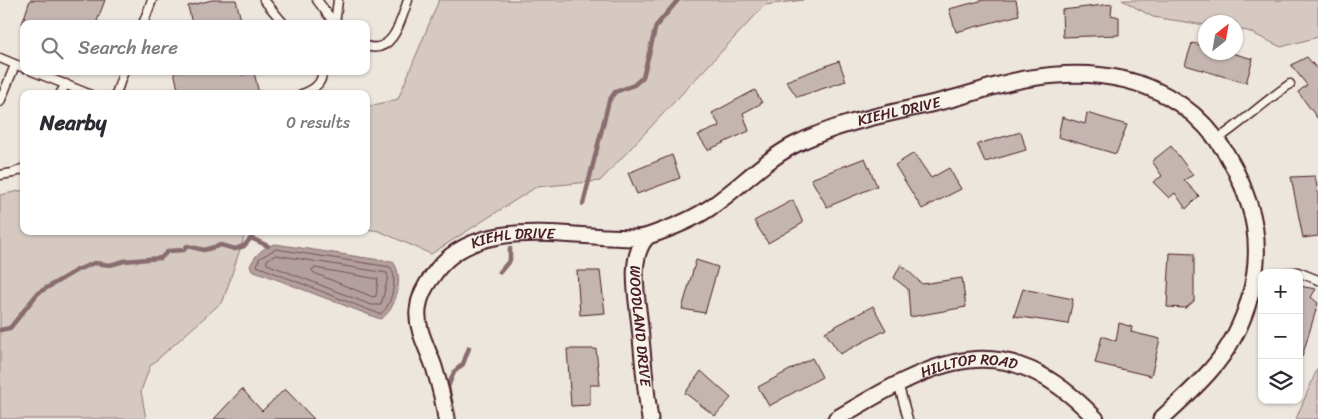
<!DOCTYPE html>
<meta charset="utf-8">
<style>
body{margin:0;font-family:Sriracha,sans-serif;background:#f2f2f3;color:#2b2b33}
.controls{position:absolute;right:15px;bottom:15px;display:grid;overflow:hidden;border-radius:10px;box-shadow:0 1px 4px #0004}
.controls button{width:45px;height:45px;display:grid;place-items:center;padding:0;border:0;border-bottom:1px solid #e1e1e2;background:#fff;color:#2b2b33;font:25px sans-serif}
.compass{position:absolute;left:1198px;top:15px;width:45px;height:45px;border-radius:50%;background:#fff;box-shadow:0 1px 4px #0004;rotate:31deg}
.list{margin:0;padding:0;list-style:none}
h2{display:flex;justify-content:space-between;align-items:center;height:65px;margin:0;padding:0 20px;font-size:21px}
h2 small{font-size:16px;font-weight:400;color:#7c7c81}
.icon{flex:none;width:28px;height:28px;fill:none;stroke:currentColor;stroke-width:2;stroke-linecap:round;stroke-linejoin:round}
.map{position:relative;flex:none;width:1318px;height:419px;overflow:hidden}
.search{position:absolute;background:#fff;box-shadow:0 1px 4px #0004;left:20px;top:20px;width:350px;height:55px;display:flex;align-items:center;gap:12px;box-sizing:border-box;padding:0 18px;border-radius:10px;color:#7c7c81;font-size:19px}
.panel{position:absolute;background:#fff;box-shadow:0 1px 4px #0004;left:20px;top:90px;width:350px;height:145px;border-radius:10px}
.map>svg:first-child{display:block}
</style>
<div class="map">
<svg width="1318" height="419" viewBox="0 0 1318 419">
<rect width="100%" height="100%" fill="#ece6dd"/>
<filter id="ink" filterUnits="userSpaceOnUse"><feTurbulence type="fractalNoise" baseFrequency=".02" numOctaves="2"/><feDisplacementMap in="SourceGraphic" scale="10" xChannelSelector="R" yChannelSelector="G"/><feConvolveMatrix kernelMatrix="1 2 1 2 8 2 1 2 1" color-interpolation-filters="sRGB"/></filter>
<g filter="url(#ink)">
<g fill="#d5c9c2" stroke="#907476">
<polygon points="439,0 803,0 765,5 600,181 536,187 431,254 379,231 366,229 366,107 398,99"/>
<polygon points="1122,0 1318,0 1318,37 1281,47 1248,31 1236,29 1236,22 1206,22 1205,25 1153,17"/>
<polygon points="24,190 24,231 246,231 223,301 150,366 141,391 146,419 0,419 0,195"/>
<polygon points="1318,367 1318,419 1296,419"/>
</g>
<path fill="#b39f9d" stroke="#896c6f" d="M275 244 393 262C405 276 396 312 380 319L252 270 250 266C255 255 263 247 275 244Z"/>
<g fill="none" stroke-linecap="round" stroke-linejoin="round">
<g stroke="#745259" stroke-width="1">
<path d="M276 249 390 267C399 276 391 309 380 314L369 310 257 266 259 259Z"/>
<polygon points="276,255 387,273 388,277 381,305 371,305 267,264 267,260"/>
<polygon points="315,268 378,279 376,296 373,297 314,273 312,270"/>
</g>
<g stroke="#896c6f" stroke-width="4.5">
<polyline points="583,204 609,101 615,92 634,85 643,77 656,26 678,0"/>
<polyline points="500,272 510,260 510,248"/>
<polyline points="0,330 10,328 38,293 77,270 94,263 110,265 124,261 161,258 168,251 184,250 187,246 204,250 221,245 235,249 244,246 251,238 268,246"/>
<polyline points="455,419 448,387 454,372 463,364 469,348"/>
</g>
</g>
<g fill="#c4b5b0" stroke="#4a1f2b">
<polygon points="30,0 105,0 96,24 22,24"/>
<polygon points="212,0 236,0 242,24 192,24 188,6"/>
<polygon points="984,0 1016,0 1019,15 956,32 949,9"/>
<polygon points="1112,4 1111,15 1119,17 1119,35 1063,37 1062,10"/>
<polygon points="1192,43 1206,46 1206,52 1228,52 1253,59 1246,83 1185,65"/>
<polygon points="1307,57 1318,70 1318,119 1298,92 1307,85 1291,65"/>
<polygon points="839,61 846,81 797,97 786,81"/>
<polygon points="174,71 241,71 242,75 254,72 259,94 179,94"/>
<polygon points="755,90 762,103 743,113 749,131 708,150 698,135 720,126 712,113"/>
<polygon points="1087,113 1127,125 1116,154 1058,137 1062,117 1085,124"/>
<polygon points="1021,132 1026,150 985,162 977,144"/>
<polygon points="1171,146 1193,175 1184,180 1199,196 1186,209 1175,193 1169,198 1153,182 1162,176 1152,161"/>
<polygon points="914,153 931,178 949,168 961,189 922,209 895,165"/>
<polygon points="672,155 680,178 637,194 628,173"/>
<polygon points="865,158 877,186 827,207 811,179"/>
<polygon points="1315,176 1318,192 1318,236 1303,238 1291,177"/>
<polygon points="793,200 803,223 768,243 754,221"/>
<polygon points="1170,253 1194,254 1194,301 1186,308 1167,307"/>
<polygon points="696,260 718,267 705,313 682,309"/>
<polygon points="901,264 922,284 962,278 966,307 910,317 908,289 894,278"/>
<polygon points="577,271 600,271 605,313 580,315"/>
<polygon points="1299,286 1316,289 1311,297 1318,303 1302,357 1299,356"/>
<polygon points="1023,289 1073,299 1068,324 1014,316"/>
<polygon points="873,306 886,330 840,354 825,332"/>
<polygon points="1119,323 1132,327 1131,332 1160,339 1151,376 1095,363 1102,336 1116,341"/>
<polygon points="567,349 596,349 600,385 590,385 590,405 571,406"/>
<polygon points="812,358 822,377 769,406 758,387"/>
<polygon points="701,371 731,398 715,416 685,393"/>
<polygon points="242,389 262,411 285,389 314,419 214,419"/>
</g>
<g fill="none" stroke-linecap="round" stroke-linejoin="round">
<g stroke="#4a1f2b" stroke-width="11">
<g id="service">
<polyline points="264,0 284,24"/>
<polyline points="317,0 335,24"/>
<polyline points="143,24 152,0"/>
<polyline points="335,24 338,0"/>
<path d="M366 46C393 55 401 20 408 0"/>
<polyline points="0,58 24,68"/>
<polyline points="32,71 89,94"/>
<polyline points="60,94 66,84"/>
<polyline points="116,94 124,71"/>
<path d="M302 94C313 90 323 84 322 71"/>
<polyline points="0,102 15,65"/>
<path d="M1218 139C1243 122 1265 101 1290 84"/>
<polyline points="0,175 13,173 24,168"/>
<polyline points="1287,273 1298,272 1318,280"/>
<polyline points="898,383 908,419"/>
</g>
</g>
<g stroke="#4a1f2b" stroke-width="19">
<g id="minor">
<path id="s1" d="M647 237C627 257 638 302 640 327 643 358 645 388 650 419"/>
<path id="s2" d="M446 419C444 402 439 383 434 367 428 349 416 329 418 310 419 296 426 284 434 274 472 219 552 235 609 237 620 237 637 240 648 236 669 229 690 221 708 209 738 189 762 162 794 145 843 120 895 113 947 100 975 93 1003 82 1031 78 1136 61 1216 101 1249 204 1268 262 1248 329 1209 372 1194 389 1177 404 1161 419"/>
<path id="s3" d="M836 419C936 359 1003 322 1096 419"/>
</g>
</g>
<use href="#service" stroke="#f7f3e8" stroke-width="8"/>
<use href="#minor" stroke="#f7f3e8" stroke-width="15"/>
</g>
</g>
<g text-anchor="middle" stroke-width="5" stroke-linejoin="round" paint-order="stroke">
<g font-size="15" fill="#4a1f2b" stroke="#f7f3e8">
<text dy="5" stroke="none"><textPath href="#s2" startOffset="664">KIEHL DRIVE</textPath></text>
<text dy="5" stroke="none"><textPath href="#s2" startOffset="244">KIEHL DRIVE</textPath></text>
<text dy="5" stroke="none"><textPath href="#s1" startOffset="92">WOODLAND DRIVE</textPath></text>
<text dy="5" stroke="none"><textPath href="#s3" startOffset="146">HILLTOP ROAD</textPath></text>
</g>
</g>
</svg>
<div class="controls">
<button>+</button>
<button>−</button>
<button><svg class="icon" aria-label="layers" viewBox="0 0 24 24"><path d="M12 4l9 5-9 5-9-5zM3 14l9 5 9-5"/></svg></button>
</div>
<svg class="compass" viewBox="-18 -18 36 36"><path d="M0-13l5 13h-10z" fill="#e53935"/><path d="M0 13l5-13h-10z" fill="#7c7c81"/></svg>
<div class="search"><svg class="icon" aria-label="search" viewBox="0 0 24 24"><circle cx="10" cy="10" r="6"/><path d="M15 15l6 6"/></svg>Search here</div>
<section class="panel">
<h2>Nearby<small>0 results</small></h2>
<ul class="list">
</ul>
</section>
</div>
